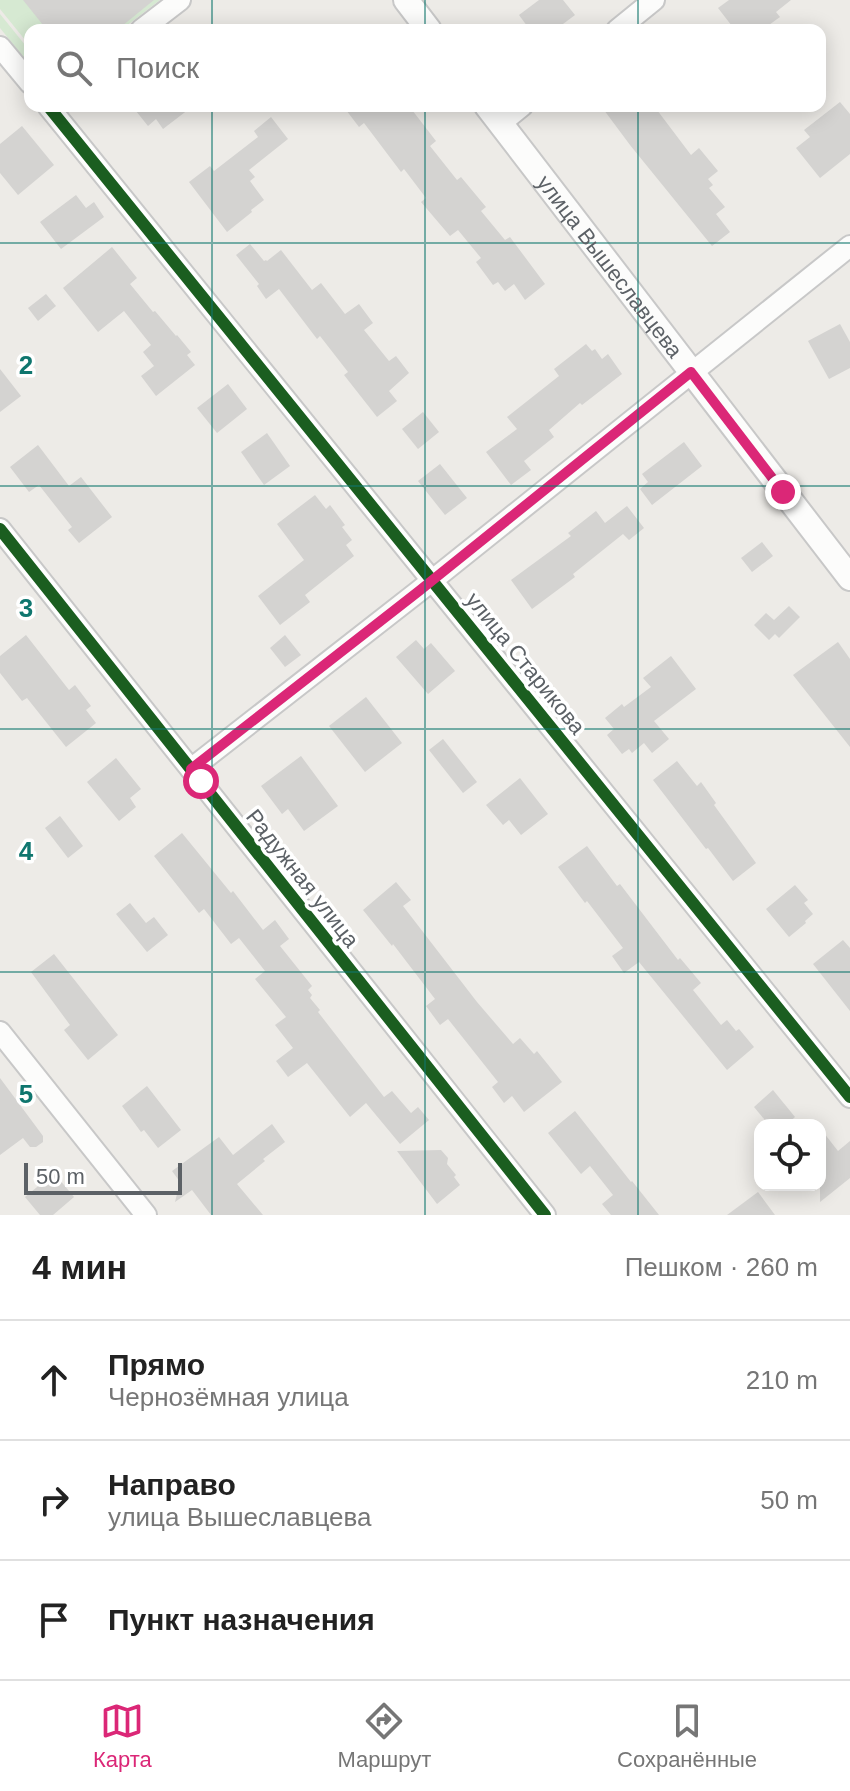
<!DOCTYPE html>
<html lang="ru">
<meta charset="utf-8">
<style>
body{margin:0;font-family:Arial,sans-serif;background:#f6f6f6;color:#222}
.controls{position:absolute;right:24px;bottom:24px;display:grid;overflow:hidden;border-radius:16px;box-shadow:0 4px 20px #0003}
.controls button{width:72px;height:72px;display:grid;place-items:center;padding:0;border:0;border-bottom:2px solid #e0e0e0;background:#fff;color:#222;font:40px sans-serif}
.scale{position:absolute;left:24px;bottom:20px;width:158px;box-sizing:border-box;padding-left:8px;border:4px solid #5c6166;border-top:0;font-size:22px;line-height:28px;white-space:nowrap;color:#5c6166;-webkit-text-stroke:6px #fff;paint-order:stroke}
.stop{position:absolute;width:24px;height:24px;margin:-18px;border:6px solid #db2777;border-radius:50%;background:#fff}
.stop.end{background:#db2777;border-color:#fff;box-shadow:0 2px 8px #0008}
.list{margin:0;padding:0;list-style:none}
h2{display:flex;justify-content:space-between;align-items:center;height:104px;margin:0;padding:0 32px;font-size:34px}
h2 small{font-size:26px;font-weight:400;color:#767676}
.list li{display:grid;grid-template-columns:52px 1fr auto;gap:24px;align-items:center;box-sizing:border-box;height:120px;padding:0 32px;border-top:2px solid #e0e0e0}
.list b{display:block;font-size:30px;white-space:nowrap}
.list p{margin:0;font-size:26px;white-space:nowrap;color:#767676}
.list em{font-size:26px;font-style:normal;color:#767676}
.icon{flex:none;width:44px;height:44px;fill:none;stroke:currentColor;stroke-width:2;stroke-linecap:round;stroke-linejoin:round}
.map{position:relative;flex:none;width:850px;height:1215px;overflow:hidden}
.search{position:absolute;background:#fff;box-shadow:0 4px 20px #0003;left:24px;right:24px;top:24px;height:88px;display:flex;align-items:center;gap:20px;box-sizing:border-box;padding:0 28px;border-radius:16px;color:#767676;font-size:30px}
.sheet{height:464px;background:#fff}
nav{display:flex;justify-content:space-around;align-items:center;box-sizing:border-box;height:112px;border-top:2px solid #e0e0e0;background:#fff;font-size:22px;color:#767676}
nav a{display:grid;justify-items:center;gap:4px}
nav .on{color:#db2777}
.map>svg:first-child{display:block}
</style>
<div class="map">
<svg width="850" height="1215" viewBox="0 0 850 1215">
<rect width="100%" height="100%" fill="#edebe7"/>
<g fill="#d6e9d2">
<polygon points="0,0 160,0 121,30 30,30 30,46 0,9"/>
<polygon points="0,14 30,51 30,65 0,28"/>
</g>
<g fill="#d4d3d1">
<polygon points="23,0 154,0 117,30 47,30"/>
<polygon points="539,0 563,0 575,15 555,30 530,30 519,15"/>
<polygon points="729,0 791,0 776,12 780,17 762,30 735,30 718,8"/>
<polygon points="840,102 850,114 850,154 820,178 796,148 810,137 804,130"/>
<polygon points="132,106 193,106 163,129 156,119 148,126"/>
<polygon points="343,106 409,106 436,141 430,146 457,180 461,177 486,207 481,211 505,240 510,237 545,284 525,300 514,284 505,291 498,282 493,285 476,262 481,258 458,230 450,236 421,202 426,198 404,169 401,172 364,123 359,127"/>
<polygon points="601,106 654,106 691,155 699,148 718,171 708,179 713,185 709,188 725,207 716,214 730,232 712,246 630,145"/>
<polygon points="271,117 288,139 249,170 255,177 250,181 264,200 251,210 252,212 227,232 189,182 210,166 214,171 258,137 254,131"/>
<polygon points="22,126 54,165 18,195 0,173 0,144"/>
<polygon points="76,195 86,208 94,202 104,217 61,249 40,222"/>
<polygon points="250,244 264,261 266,260 267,261 281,250 312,290 321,283 345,314 359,304 373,323 364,330 389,361 396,356 409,373 389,391 397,401 377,417 344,375 348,372 320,336 317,339 279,289 266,299 257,286 259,284 236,255"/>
<polygon points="112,247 137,278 130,284 153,312 155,311 176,336 177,335 191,352 187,355 195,365 156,396 141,376 154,366 143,352 151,345 124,311 98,332 63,288"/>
<polygon points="46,294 56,306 38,321 28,308"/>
<polygon points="840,324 850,342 850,368 829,379 808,341"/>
<polygon points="586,344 592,351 595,349 602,359 608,354 622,374 582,405 580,403 549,430 554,437 524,461 531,470 511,485 486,452 517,429 507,417 559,376 554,369"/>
<polygon points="0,369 21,396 0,412"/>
<polygon points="228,384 247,409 217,433 197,408"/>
<polygon points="423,412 439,432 418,449 402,429"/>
<polygon points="267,433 290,466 264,485 241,452"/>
<polygon points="684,442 702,466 652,505 640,489 648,482 642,474"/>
<polygon points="38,445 69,486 81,477 112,517 79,543 68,530 72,527 39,485 29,492 10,467"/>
<polygon points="440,464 467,498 445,515 418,481"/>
<polygon points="315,495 326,509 330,505 345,525 342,527 352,540 346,545 354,556 305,595 310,602 280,625 258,596 304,560 277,524"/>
<polygon points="627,506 644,528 629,540 623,534 573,574 575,577 532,609 511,580 571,536 568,533 596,511 605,523"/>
<polygon points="762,542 773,556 752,572 741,558"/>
<polygon points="789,606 800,617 779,638 775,634 769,640 754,625 766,613 774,620"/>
<polygon points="26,635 69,690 75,685 91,706 86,710 96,723 66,747 27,698 22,701 0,673 0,656"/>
<polygon points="285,635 301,655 285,667 270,648"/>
<polygon points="416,640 424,649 431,643 455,671 428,694 396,657"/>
<polygon points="838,642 850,659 850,747 793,675"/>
<polygon points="671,656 696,689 654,721 669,739 652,753 644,743 632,753 629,749 622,754 607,735 614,729 605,718 622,704 624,707 651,687 643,678"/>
<polygon points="366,697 402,743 365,772 329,726"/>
<polygon points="443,739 477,782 463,793 429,750"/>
<polygon points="301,756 338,806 304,831 288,809 282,814 261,786"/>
<polygon points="116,758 141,789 130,798 136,807 119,821 87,782"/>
<polygon points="677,761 697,786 701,782 716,803 714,805 756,863 733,881 708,848 706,849 653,780"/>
<polygon points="520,778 548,814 521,835 509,820 503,825 486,805"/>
<polygon points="60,816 83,846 68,858 45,828"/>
<polygon points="182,833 231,893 233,891 263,930 275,920 289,939 280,946 312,986 308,990 312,995 310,998 320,1010 318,1012 384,1097 392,1091 411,1113 418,1107 429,1120 400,1144 366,1103 350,1117 307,1063 288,1077 276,1061 293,1048 275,1025 286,1017 255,979 265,971 239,938 231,944 204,909 199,913 154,856"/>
<polygon points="587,846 617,886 620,884 678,960 680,958 701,983 693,990 721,1025 727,1020 736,1031 739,1029 754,1047 727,1070 639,962 624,973 612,956 623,948 587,901 585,903 558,867"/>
<polygon points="396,882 411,900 403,906 477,1002 513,1044 520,1038 534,1054 537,1051 562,1082 524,1112 512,1096 504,1103 492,1087 498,1082 448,1019 440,1025 426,1006 435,999 393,944 392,946 363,910"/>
<polygon points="795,885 808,900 804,903 813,914 805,921 806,923 789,937 766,909"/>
<polygon points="130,903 146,923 154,917 168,935 147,952 116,914"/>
<polygon points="843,940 850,948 850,1011 813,964"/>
<polygon points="54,954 118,1035 88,1060 64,1030 70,1025 31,972"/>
<polygon points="0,1078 43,1136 43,1142 36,1147 30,1147 23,1138 0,1155"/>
<polygon points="147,1086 181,1130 158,1148 144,1130 141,1132 122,1106"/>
<polygon points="773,1090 795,1117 786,1125 769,1125 754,1107"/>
<polygon points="575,1111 631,1182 632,1181 659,1215 611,1215 602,1204 613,1195 590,1166 581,1174 548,1133"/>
<polygon points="272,1124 285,1142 263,1159 265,1161 237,1184 263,1215 211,1215 192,1190 175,1202 180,1182 172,1171 219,1137 233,1155"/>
<polygon points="820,1128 838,1151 850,1141 850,1178 820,1202"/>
<polygon points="441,1150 448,1158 447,1164 456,1175 454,1177 460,1185 437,1204 397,1151"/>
<polygon points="54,1173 74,1197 53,1215 40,1215 25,1197"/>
<polygon points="758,1192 775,1215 727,1215"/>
</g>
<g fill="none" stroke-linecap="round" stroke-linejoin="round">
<g stroke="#c8c8c8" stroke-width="24">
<g id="minor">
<polyline points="141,30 180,0"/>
<polyline points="617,30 654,0"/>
<polyline points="0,47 30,83"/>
<polyline points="48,106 850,1097"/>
<polyline points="501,123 522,106"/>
<polyline points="0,529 545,1215"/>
<polyline points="191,769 419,591 850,246"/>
<polyline points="0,1032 146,1215"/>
</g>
</g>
<g stroke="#c8c8c8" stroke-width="28">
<g id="tertiary">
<polyline points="406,0 429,30"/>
<path id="s1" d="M487 106 850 578"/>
</g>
</g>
<use href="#minor" stroke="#fcfcfb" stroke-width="20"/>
<use href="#tertiary" stroke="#fcfcfb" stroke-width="24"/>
<g stroke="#fff" stroke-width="17">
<g id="cycleway">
<polyline points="48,106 850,1097"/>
<polyline points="0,529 545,1215"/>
</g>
</g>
<use href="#cycleway" stroke="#1b5e20" stroke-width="12"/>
</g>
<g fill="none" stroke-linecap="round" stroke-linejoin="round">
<polyline stroke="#db2777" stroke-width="10" points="201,781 191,769 419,591 691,372 783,492"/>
</g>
<path fill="none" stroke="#0f766e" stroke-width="2" stroke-opacity="0.55" d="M212 0V30M425 0V30M638 0V30M212 106V1215M425 106V1215M638 106V1215M0 243H850M0 486H850M0 729H850M0 972H850"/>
<g text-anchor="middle" stroke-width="7" stroke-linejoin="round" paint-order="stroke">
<g font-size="22" fill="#5c6166" stroke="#fff">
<text dy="8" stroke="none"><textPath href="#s1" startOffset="202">улица Вышеславцева</textPath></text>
<text transform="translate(526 663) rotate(51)" y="8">улица Старикова</text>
<text transform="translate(303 878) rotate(52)" y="8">Радужная улица</text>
</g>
</g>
<g font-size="26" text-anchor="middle" font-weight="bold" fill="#0f766e" stroke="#fff" stroke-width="7" stroke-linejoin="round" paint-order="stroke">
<text x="26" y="374">2</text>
<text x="26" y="617">3</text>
<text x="26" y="860">4</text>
<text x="26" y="1103">5</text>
</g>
</svg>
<div class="controls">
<button><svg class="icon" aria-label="locate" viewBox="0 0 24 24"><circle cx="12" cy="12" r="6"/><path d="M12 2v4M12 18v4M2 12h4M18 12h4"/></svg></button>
</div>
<div class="scale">50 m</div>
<div class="stop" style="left:201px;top:781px"></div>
<div class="stop end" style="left:783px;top:492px"></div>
<div class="search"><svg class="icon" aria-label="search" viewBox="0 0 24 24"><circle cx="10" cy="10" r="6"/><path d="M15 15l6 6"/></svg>Поиск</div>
</div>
<section class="sheet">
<h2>4 мин<small>Пешком · 260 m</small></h2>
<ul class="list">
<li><svg class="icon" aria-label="ahead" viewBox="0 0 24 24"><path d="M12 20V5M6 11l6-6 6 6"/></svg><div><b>Прямо</b><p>Чернозёмная улица</p></div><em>210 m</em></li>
<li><svg class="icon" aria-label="right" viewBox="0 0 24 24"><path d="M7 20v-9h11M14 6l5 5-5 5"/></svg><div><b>Направо</b><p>улица Вышеславцева</p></div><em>50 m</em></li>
<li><svg class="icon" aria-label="arrive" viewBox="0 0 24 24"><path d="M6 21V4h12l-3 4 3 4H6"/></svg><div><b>Пункт назначения</b></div></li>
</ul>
</section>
<nav>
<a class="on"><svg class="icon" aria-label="map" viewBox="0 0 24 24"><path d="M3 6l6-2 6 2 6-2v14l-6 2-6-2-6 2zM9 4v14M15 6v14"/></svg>Карта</a>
<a><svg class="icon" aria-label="directions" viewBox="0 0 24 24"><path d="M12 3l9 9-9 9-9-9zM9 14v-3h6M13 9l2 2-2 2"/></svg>Маршрут</a>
<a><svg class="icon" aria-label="saved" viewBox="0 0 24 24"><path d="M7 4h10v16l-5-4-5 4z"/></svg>Сохранённые</a>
</nav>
